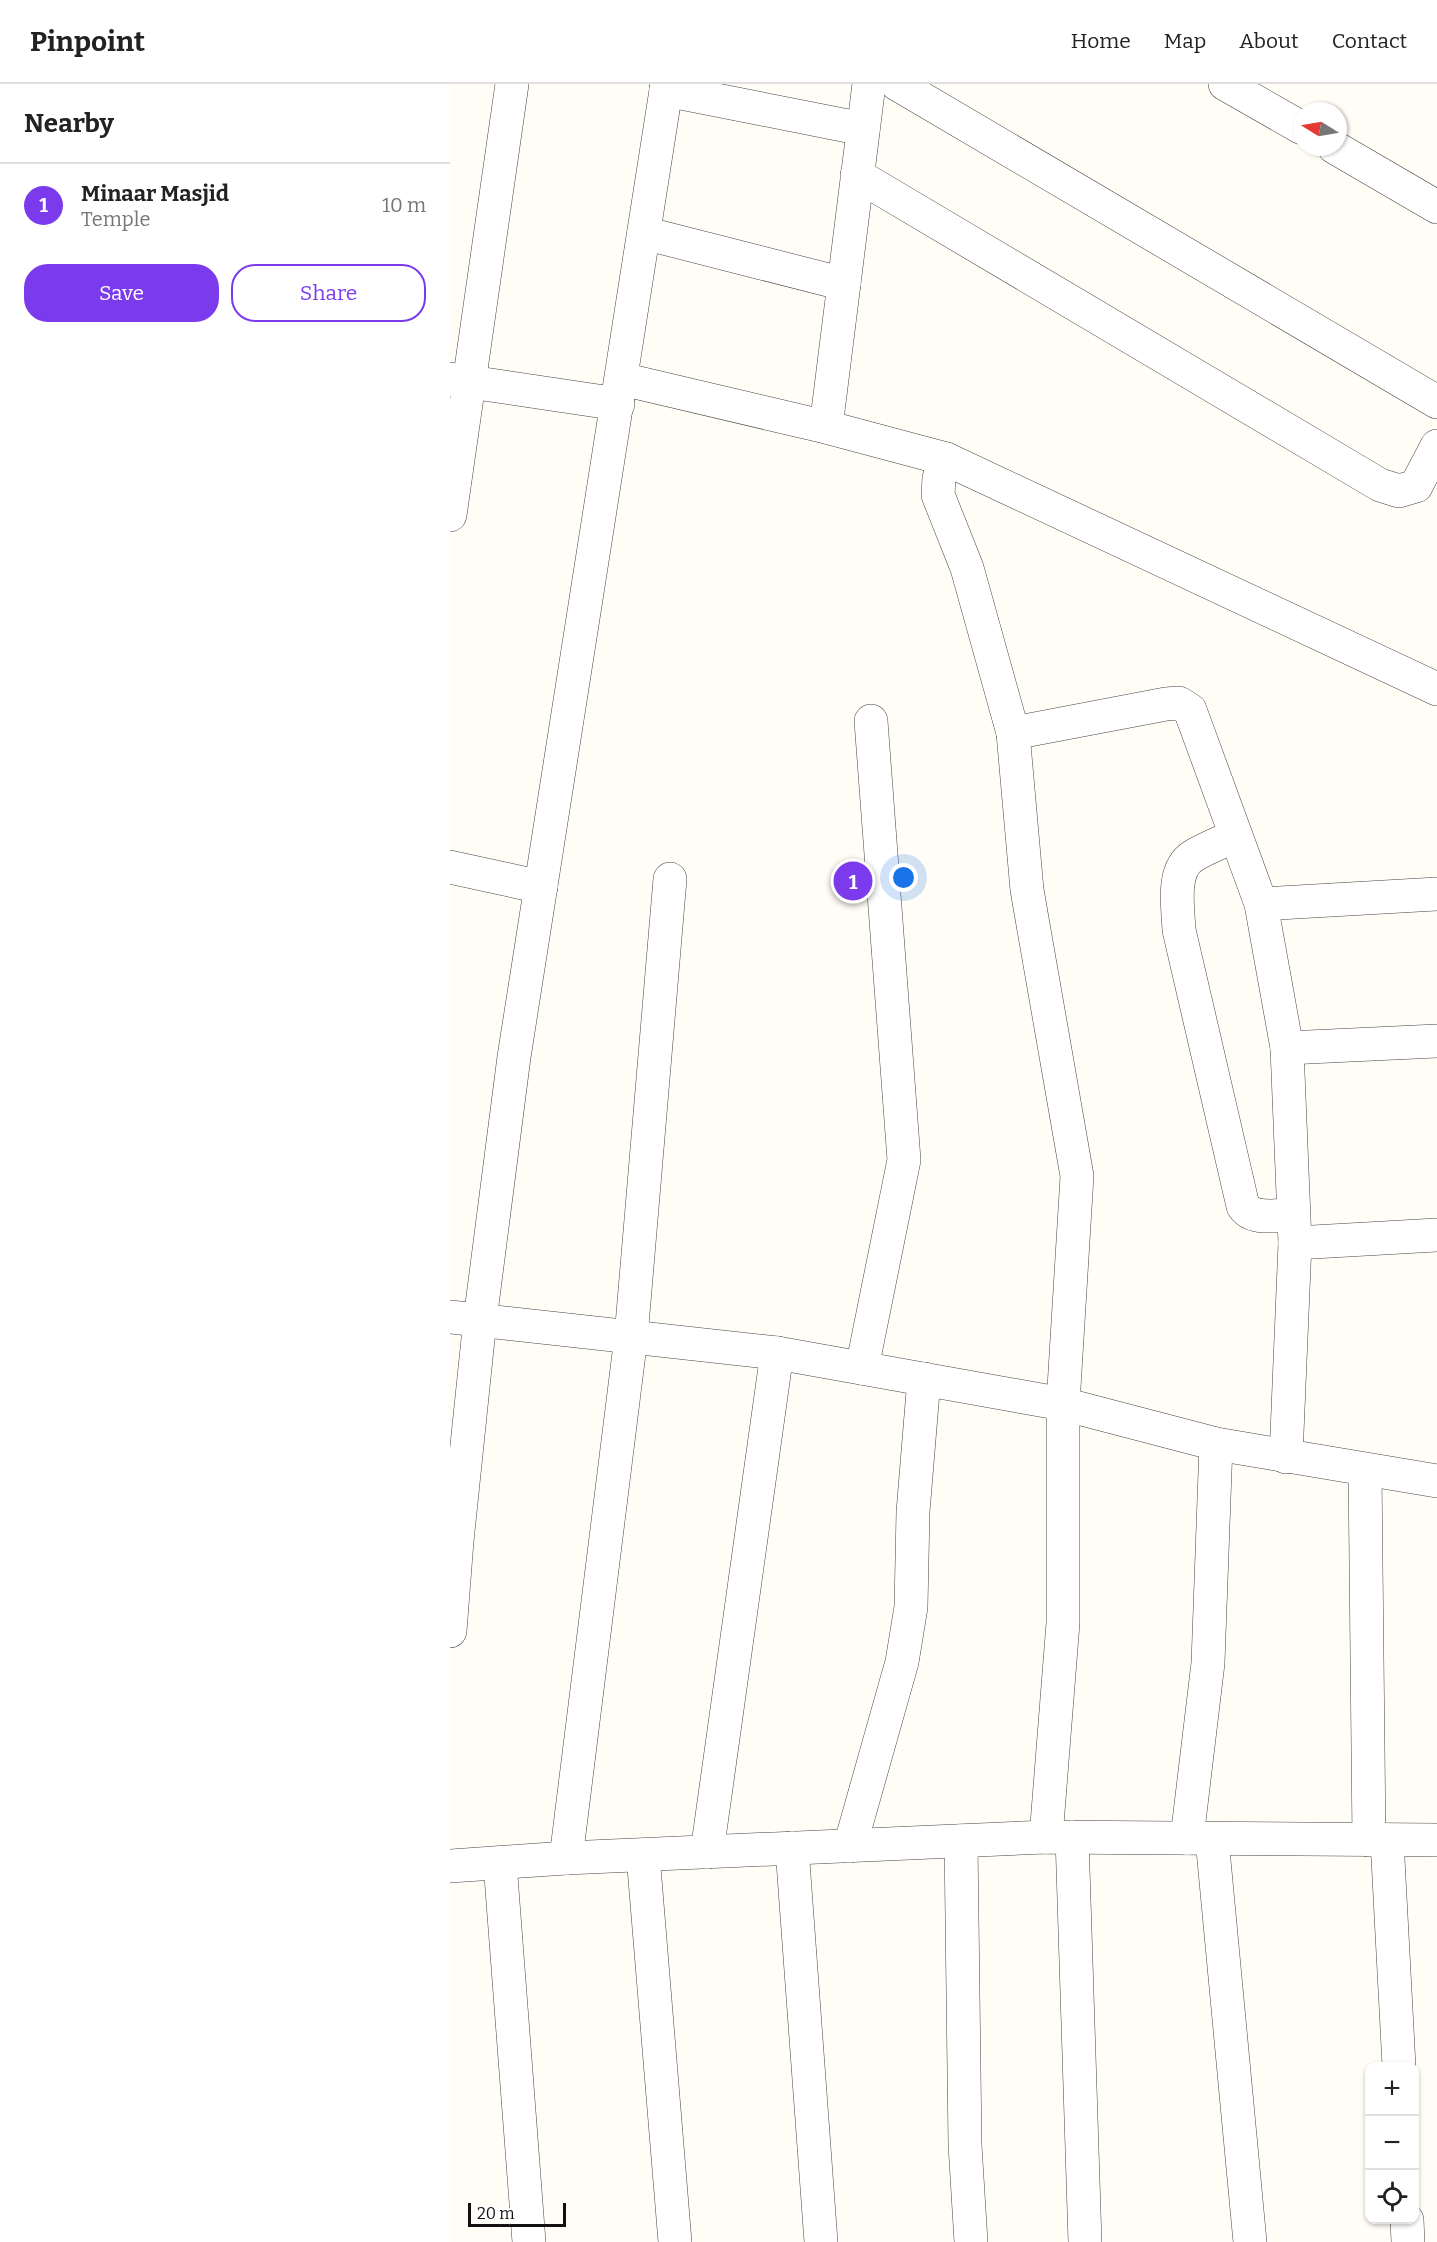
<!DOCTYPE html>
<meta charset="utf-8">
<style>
body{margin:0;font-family:Bitter,serif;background:#f6f6f6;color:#222}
.controls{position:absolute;right:18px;bottom:18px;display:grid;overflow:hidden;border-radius:12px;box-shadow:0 2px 4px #0004}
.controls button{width:54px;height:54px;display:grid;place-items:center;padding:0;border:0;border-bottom:2px solid #e0e0e0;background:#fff;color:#222;font:30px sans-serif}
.compass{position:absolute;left:843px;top:18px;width:54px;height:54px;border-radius:50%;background:#fff;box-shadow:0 2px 4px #0004;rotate:281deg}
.scale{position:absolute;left:18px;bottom:15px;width:98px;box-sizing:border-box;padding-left:6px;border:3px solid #111;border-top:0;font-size:16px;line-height:21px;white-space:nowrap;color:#111;-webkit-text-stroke:4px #fff;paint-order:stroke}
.you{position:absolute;left:454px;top:794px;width:21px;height:21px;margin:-15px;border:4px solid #fff;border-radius:50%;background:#1a73e8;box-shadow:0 0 0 9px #1a73e833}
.badge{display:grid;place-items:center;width:39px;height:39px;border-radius:50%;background:#7c3aed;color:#fff;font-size:20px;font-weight:700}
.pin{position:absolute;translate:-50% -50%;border:3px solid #fff;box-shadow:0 2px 6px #0006}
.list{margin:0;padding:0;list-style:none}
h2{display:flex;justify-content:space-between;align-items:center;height:78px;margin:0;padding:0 24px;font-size:26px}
h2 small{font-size:20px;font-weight:400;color:#767676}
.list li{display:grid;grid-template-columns:39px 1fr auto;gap:18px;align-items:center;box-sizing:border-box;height:84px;padding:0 24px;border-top:2px solid #e0e0e0}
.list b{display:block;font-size:22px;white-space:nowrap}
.list p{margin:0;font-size:20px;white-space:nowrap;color:#767676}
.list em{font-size:20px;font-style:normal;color:#767676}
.actions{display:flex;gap:12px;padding:18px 24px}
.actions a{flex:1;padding:14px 0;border:2px solid #7c3aed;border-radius:24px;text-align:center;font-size:21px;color:#7c3aed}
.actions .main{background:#7c3aed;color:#fff}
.icon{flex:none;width:33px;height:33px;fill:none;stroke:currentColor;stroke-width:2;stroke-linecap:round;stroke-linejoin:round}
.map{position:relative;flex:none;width:987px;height:2158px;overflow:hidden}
header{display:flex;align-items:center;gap:36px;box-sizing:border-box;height:84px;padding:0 30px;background:#fff;border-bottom:2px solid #e0e0e0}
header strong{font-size:28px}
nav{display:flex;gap:33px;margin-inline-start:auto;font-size:21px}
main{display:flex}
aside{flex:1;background:#fff}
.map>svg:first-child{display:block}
</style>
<header>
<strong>Pinpoint</strong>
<nav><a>Home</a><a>Map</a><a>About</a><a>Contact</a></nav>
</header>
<main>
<aside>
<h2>Nearby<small></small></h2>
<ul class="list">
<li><span class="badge">1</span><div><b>Minaar Masjid</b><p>Temple</p></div><em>10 m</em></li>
</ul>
<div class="actions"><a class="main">Save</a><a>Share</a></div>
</aside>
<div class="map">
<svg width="987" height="2158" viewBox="0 0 987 2158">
<rect width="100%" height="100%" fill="#fffdf5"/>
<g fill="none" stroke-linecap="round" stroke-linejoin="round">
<g stroke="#444" stroke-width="34">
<g id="street">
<polyline points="447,0 987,318"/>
<polyline points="775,0 852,44"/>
<polyline points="216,6 413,45"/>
<polyline points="884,63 987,123"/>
<polyline points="407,91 930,401 949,407 966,402 987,362"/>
<polyline points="194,149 394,200"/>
<polyline points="0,295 168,320"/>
<polyline points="172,295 376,343 496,375 987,605"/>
<polyline points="376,343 419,0"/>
<polyline points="496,375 489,394 488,411 517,484 563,649 577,806 627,1092 613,1320 613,1539 596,1753"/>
<polyline points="0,431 62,0"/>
<polyline points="563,649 716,620 729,619 740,626 811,820 837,964 845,1159 836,1373"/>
<path d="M785 752C772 758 756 764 743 772 721 786 728 823 729 846L793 1122C803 1137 827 1131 843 1131"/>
<polyline points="0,783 91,803"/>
<polyline points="811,820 987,810"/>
<polyline points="837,964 987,957"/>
<polyline points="845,1159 987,1151"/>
<polyline points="0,1233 327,1269 613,1320 766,1360 987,1397"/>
<polyline points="412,1284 454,1076 421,637"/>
<polyline points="915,1386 919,1756"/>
<polyline points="0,1547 7,1457 30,1236 64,973 217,0"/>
<polyline points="622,1753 635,2158"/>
<polyline points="737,1754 758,1579 766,1360"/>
<polyline points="762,1755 800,2158"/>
<polyline points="937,1756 949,1982"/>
<polyline points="511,1757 515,2061 521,2158"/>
<polyline points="400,1762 452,1578 461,1523 463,1428 474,1295"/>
<polyline points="342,1764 371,2158"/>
<polyline points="257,1768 327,1269"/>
<polyline points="193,1771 225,2158"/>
<polyline points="116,1774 181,1253 220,795"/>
<polyline points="50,1779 79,2158"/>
<polyline points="0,1782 116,1774 596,1753 987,1756"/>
<polyline points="957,2136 958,2158"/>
</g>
</g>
<use href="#street" stroke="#fff" stroke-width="33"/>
</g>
</svg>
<div class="controls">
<button>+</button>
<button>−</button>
<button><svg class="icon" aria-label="locate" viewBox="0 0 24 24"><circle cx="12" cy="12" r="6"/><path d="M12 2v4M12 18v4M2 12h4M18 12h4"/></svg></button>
</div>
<svg class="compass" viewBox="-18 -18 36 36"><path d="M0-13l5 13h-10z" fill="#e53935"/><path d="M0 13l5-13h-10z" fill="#767676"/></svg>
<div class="scale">20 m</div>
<div class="you"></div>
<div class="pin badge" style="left:403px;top:797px">1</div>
</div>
</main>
